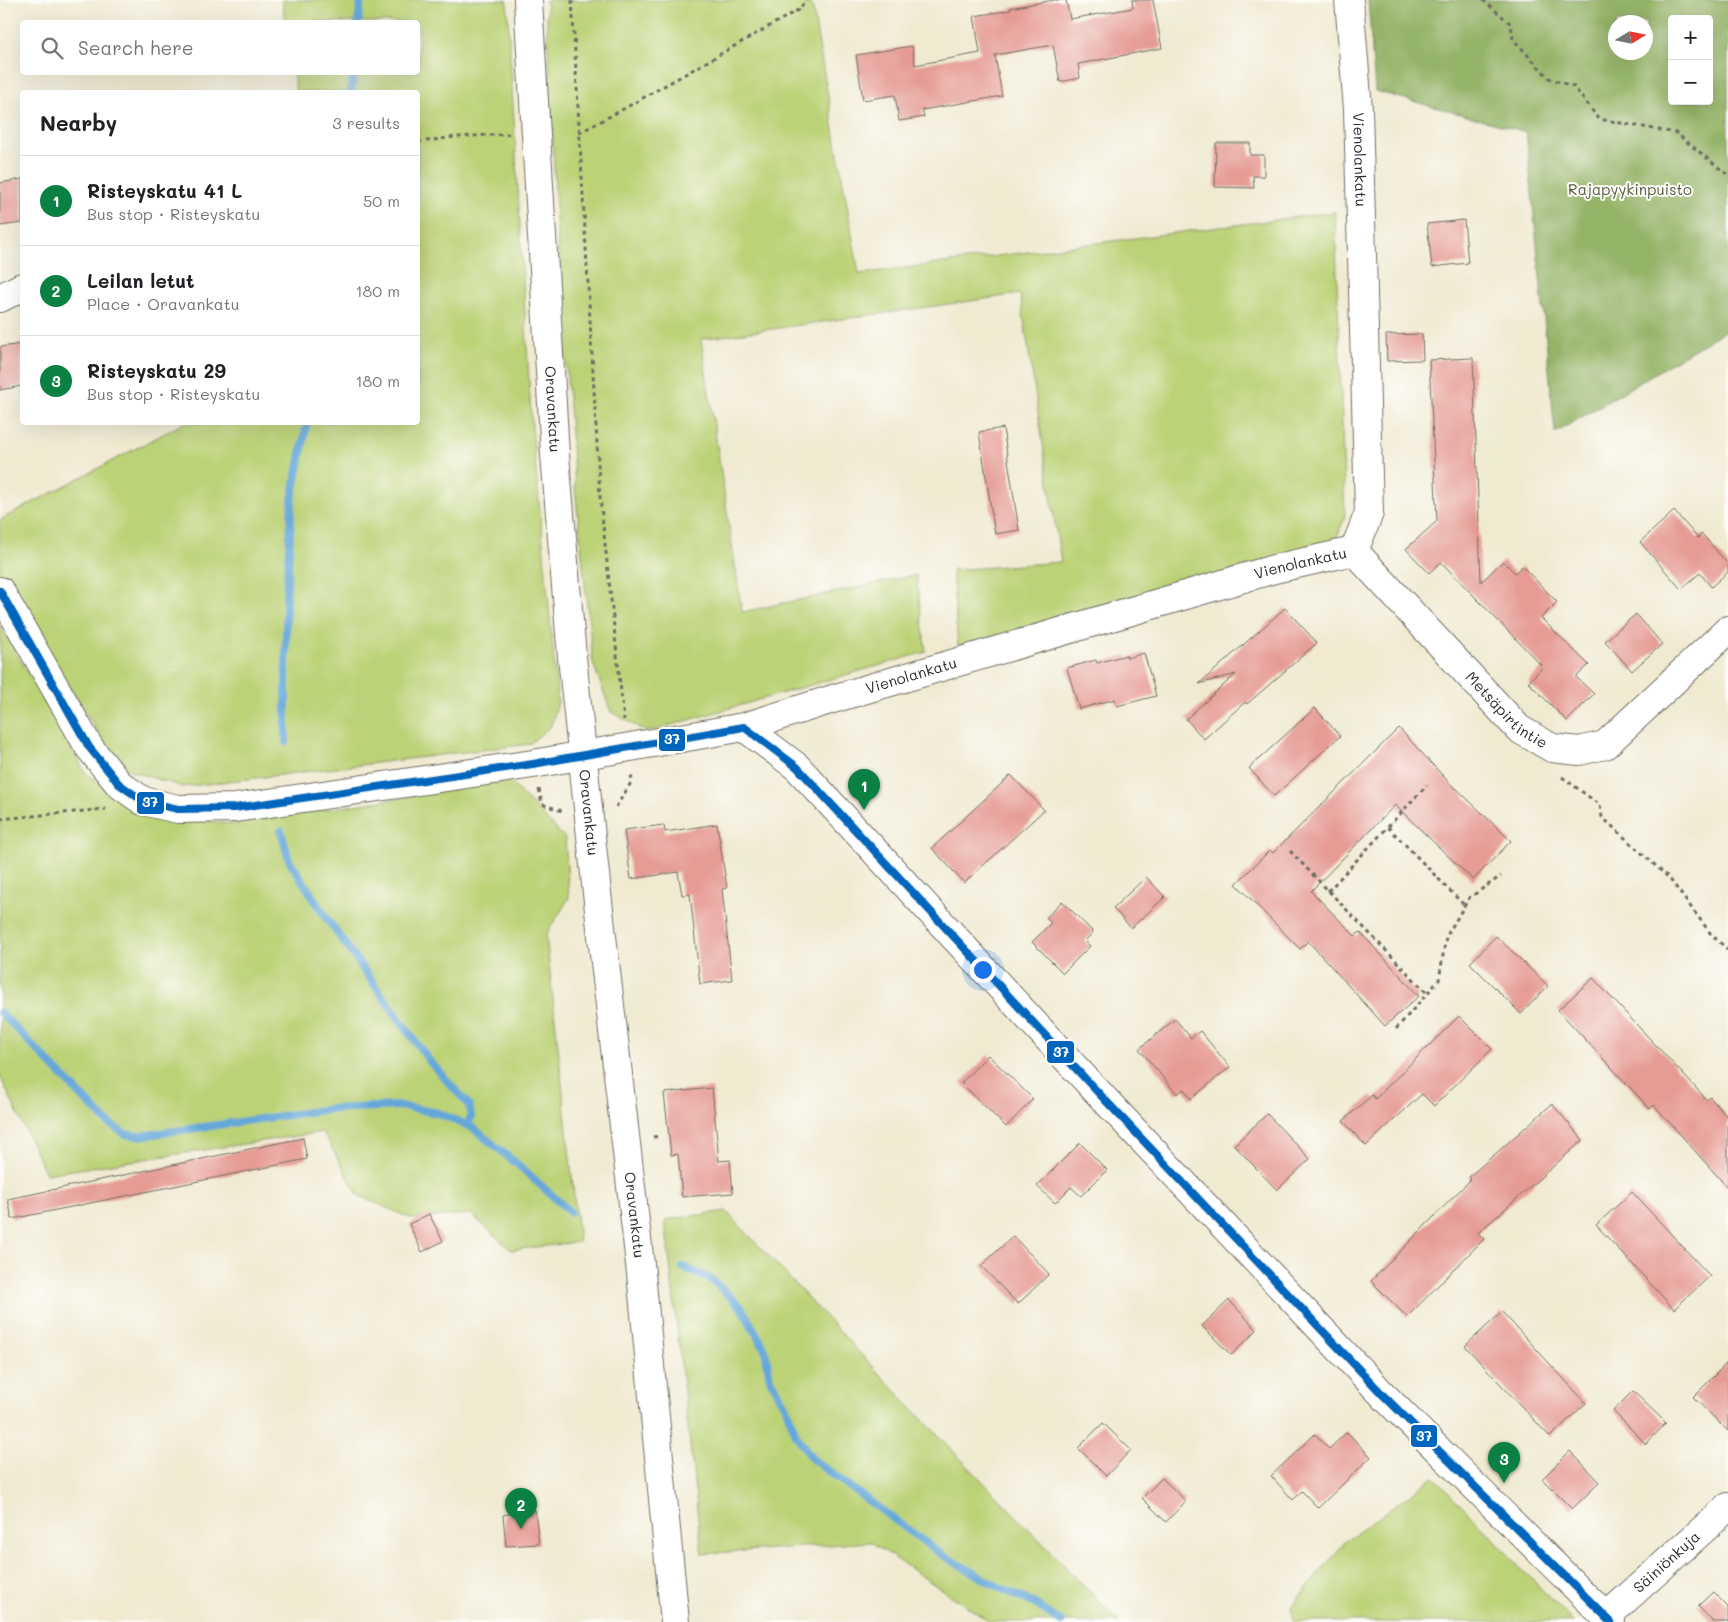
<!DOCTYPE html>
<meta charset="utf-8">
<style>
body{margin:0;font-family:Mali,sans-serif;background:#f2f2f2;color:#202124}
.controls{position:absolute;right:15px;top:15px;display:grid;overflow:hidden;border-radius:5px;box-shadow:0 5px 20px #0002}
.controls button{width:45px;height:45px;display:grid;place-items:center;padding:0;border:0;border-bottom:1px solid #e0e0e0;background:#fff;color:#202124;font:25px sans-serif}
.compass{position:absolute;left:1608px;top:15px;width:45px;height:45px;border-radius:50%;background:#fff;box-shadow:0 5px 20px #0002;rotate:80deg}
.you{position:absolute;left:982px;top:969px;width:18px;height:18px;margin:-12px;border:4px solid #fff;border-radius:50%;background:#1a73e8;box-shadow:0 0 0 8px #1a73e833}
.badge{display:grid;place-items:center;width:32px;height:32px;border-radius:50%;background:#0b8043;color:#fff;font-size:16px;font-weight:700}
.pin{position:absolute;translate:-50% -41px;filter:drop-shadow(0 1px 2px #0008)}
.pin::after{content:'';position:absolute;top:26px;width:18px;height:15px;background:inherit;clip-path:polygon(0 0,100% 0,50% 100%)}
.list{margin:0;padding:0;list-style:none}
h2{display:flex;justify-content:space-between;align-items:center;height:65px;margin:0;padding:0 20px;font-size:21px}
h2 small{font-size:16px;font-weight:400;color:#757577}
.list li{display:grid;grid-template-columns:32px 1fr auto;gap:15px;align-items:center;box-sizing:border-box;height:90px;padding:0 20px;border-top:1px solid #e0e0e0}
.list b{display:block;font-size:19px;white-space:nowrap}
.list p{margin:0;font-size:16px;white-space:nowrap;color:#757577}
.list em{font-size:16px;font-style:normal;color:#757577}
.icon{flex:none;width:28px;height:28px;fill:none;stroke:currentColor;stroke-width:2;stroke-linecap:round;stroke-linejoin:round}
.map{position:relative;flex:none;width:1728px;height:1622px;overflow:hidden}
.search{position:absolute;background:#fff;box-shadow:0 5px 20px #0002;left:20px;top:20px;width:400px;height:55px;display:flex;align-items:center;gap:12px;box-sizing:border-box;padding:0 18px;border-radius:5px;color:#757577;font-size:19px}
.panel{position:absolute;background:#fff;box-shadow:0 5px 20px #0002;left:20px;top:90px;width:400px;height:335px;border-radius:5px}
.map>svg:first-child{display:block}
</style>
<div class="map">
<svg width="1728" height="1622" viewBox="0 0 1728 1622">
<rect width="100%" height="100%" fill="#fdfcf7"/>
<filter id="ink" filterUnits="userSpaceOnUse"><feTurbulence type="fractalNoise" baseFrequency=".02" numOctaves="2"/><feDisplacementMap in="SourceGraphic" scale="10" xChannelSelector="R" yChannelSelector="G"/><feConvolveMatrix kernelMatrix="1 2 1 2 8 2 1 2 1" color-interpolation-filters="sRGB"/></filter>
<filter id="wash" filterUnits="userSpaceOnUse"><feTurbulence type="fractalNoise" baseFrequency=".0096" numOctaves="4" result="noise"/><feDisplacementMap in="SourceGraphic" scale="20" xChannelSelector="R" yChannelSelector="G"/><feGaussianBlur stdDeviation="1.12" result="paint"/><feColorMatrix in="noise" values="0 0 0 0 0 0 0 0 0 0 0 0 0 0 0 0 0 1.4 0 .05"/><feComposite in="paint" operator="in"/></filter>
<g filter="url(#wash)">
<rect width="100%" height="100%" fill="#f0ead1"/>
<g fill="#bbd276" stroke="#737e50">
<polygon points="282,0 507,0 531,416 558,703 551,726 529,744 183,787 128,770 102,739 0,574 0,520 184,423 418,422 418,92 296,92 293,73 418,72 418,22 285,22"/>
<polygon points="546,0 808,0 813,10 859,274 1335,212 1345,516 1335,542 958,646 952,570 1061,562 1020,294 701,339 742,612 916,575 926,652 647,732 611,712 593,663 575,487 558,254"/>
<polygon points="0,625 85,772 137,813 233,824 509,781 565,838 569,898 546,935 579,1242 511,1250 471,1214 412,1219 358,1195 323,1132 46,1174 0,1076"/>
<polygon points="726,1211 925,1422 1119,1622 990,1622 871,1542 702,1554 665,1220"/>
<polygon points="1434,1477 1573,1622 1295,1622 1291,1607 1346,1541"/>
</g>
<path fill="#94b467" stroke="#607049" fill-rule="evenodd" d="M1368 0H1728V329L1555 433 1526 132 1375 91ZM1672 19H1709V101H1672ZM1616 22H1646V52H1616Z"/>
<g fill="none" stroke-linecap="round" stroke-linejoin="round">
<g stroke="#65a7d9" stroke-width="8">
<polyline points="358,22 361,0"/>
<polyline points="351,92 353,72"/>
<polyline points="286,742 286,600 292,500 307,422"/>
<polyline points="281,831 289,860 327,919 430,1062 469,1105 471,1116 468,1125"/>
<polyline points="0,1012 107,1122 125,1134 140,1136 330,1109 400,1106 438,1113 473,1128 523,1169 570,1212"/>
<polyline points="683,1267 712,1280 741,1307 765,1349 770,1379 785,1405 796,1435 812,1459 941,1554 998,1587 1035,1604 1061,1622"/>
</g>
</g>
<g id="blocks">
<g fill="#e69c95">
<polygon points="1054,0 1066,0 1070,19 1133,8 1132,0 1153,0 1162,48 1078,64 1080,78 1060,82 1053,45 995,55 1002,96 922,110 924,117 899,121 895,95 863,100 856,55 912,46 915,65 980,53 974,16 1011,10 1010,8"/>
<polygon points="1216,143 1250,143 1250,155 1264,155 1264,176 1253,176 1254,188 1215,187"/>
<polygon points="22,179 22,223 0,226 0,183"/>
<polygon points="1464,220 1468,263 1432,267 1427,224"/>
<polygon points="1422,334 1423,360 1387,361 1386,335"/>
<polygon points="22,344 22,386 0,390 0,347"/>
<polygon points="1473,358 1481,582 1503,561 1515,573 1522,566 1557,602 1541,618 1589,665 1576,677 1594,694 1567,721 1528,682 1543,667 1441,562 1429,573 1406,549 1437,521 1429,360"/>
<polygon points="1003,428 1019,530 995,534 979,432"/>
<polygon points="1674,511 1698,538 1702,534 1728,564 1728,572 1711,587 1700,573 1681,589 1640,542"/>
<polygon points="1285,608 1317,643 1247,704 1245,702 1204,739 1186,719 1236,674 1199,684"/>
<polygon points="1636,614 1662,644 1632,671 1605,641"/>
<polygon points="1144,653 1156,696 1117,706 1115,699 1079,709 1067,668 1096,660 1097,663 1126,655 1127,658"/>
<polygon points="1315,708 1340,736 1274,796 1249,768"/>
<polygon points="1399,728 1455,789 1456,788 1511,841 1473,880 1395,805 1311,891 1355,936 1360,932 1419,996 1385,1026 1308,941 1300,949 1236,884 1270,850 1273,853"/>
<polygon points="1011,775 1044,810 964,883 932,848"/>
<polygon points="717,824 727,888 722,889 732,980 700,984 690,894 682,895 678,872 631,879 624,830 664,825 665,832"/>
<polygon points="1146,877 1165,897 1131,928 1113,908"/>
<polygon points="1062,901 1093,932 1085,941 1090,946 1063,973 1032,942 1051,923 1046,918"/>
<polygon points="1496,936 1548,986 1521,1014 1470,963"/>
<polygon points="1593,978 1707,1100 1710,1097 1728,1118 1728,1188 1654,1105 1650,1109 1558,1010"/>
<polygon points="1459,1016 1492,1049 1434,1106 1422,1094 1366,1146 1343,1121 1372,1095 1375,1099"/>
<polygon points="1175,1019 1191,1038 1200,1031 1230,1067 1191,1099 1184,1089 1177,1094 1139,1049"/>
<polygon points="988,1055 1033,1099 1006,1127 961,1083"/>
<polygon points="712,1088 719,1161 730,1160 733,1193 682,1197 678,1154 671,1155 664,1093"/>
<polygon points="1552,1104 1583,1140 1478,1233 1484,1239 1407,1317 1371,1281 1471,1179 1469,1177"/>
<polygon points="1267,1114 1310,1159 1277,1190 1234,1145"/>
<polygon points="303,1138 307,1159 12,1219 8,1199"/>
<polygon points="1080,1143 1107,1170 1081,1196 1071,1187 1055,1203 1037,1186"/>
<polygon points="1632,1192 1710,1276 1674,1309 1596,1225"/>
<polygon points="429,1214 443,1241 422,1252 409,1224"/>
<polygon points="1013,1236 1049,1274 1018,1304 981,1266"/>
<polygon points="1229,1300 1257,1330 1231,1355 1202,1326"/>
<polygon points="1502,1312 1586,1403 1550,1437 1465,1346"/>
<polygon points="1728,1362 1728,1431 1693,1397"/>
<polygon points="1633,1391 1666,1423 1646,1444 1613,1411"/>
<polygon points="1103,1423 1131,1450 1106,1476 1078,1448"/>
<polygon points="1347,1432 1371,1457 1318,1508 1302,1491 1293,1500 1271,1476 1315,1434 1329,1449"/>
<polygon points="1570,1451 1600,1482 1572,1509 1542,1479"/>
<polygon points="1162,1478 1186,1501 1166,1522 1142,1498"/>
<polygon points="535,1510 539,1544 506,1546 503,1515"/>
<polygon points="1713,1592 1728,1607 1728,1622 1713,1622 1698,1606"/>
</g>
</g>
</g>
<g filter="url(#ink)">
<use href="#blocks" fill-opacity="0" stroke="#706e65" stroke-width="1"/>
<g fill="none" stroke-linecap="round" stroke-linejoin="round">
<g stroke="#706e65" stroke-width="30">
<g id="minor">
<path id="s1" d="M528 0 555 455 572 657 597 893 641 1273 675 1622"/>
<path id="s2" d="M1349 0 1358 109 1369 513 1354 551"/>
<polyline points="0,298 22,287"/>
<path id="s3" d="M1354 551 1519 729 1552 748 1579 751 1605 745 1728 630"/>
<polyline points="0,591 89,747 119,784 143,801 178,809 235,808 533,764 744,727 797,767 1091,1085 1384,1396 1611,1622"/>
<path id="s4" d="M744 727 836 698 1274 569 1354 551"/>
<path id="s5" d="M1606 1617 1728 1507"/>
</g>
</g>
<g stroke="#706e65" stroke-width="3" stroke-dasharray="4 4" stroke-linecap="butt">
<polyline points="572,0 600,497 624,720"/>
<polyline points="1483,0 1511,24 1513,39 1549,78 1574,87 1599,119 1676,133 1728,175"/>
<polyline points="579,133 627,107 798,10 807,0"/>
<polyline points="418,142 456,137 509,134"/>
<polyline points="1562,777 1600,805 1602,817 1669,878 1711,934 1728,950"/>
<polyline points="539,789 542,804 562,811"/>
<polyline points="616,807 632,781 631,773"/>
<polyline points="0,819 106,809"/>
<polyline points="1388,827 1464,905"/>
<polyline points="1290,851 1427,993"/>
<polyline points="1328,891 1427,785"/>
<polyline points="1396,1029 1439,980 1446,937 1469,898 1501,876"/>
<polyline points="653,1137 660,1136"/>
</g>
<use href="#minor" stroke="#fff" stroke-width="28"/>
<g stroke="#fdfcf7" stroke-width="11">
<polyline id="bus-1" points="0,591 89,747 119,784 143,801 178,809 235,808 533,764 744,727 797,767 1091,1085 1384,1396 1611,1622"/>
</g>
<use href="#bus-1" stroke="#0065bd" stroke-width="8"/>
</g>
</g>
<g text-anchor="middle" stroke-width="4" stroke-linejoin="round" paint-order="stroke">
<g font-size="15" fill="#2b2b2b" stroke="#fdfcf7">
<text dy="5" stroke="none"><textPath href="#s2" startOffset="160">Vienolankatu</textPath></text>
<text dy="5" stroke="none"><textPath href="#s1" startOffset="410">Oravankatu</textPath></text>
<text dy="5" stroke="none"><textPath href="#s4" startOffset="580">Vienolankatu</textPath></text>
<text dy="5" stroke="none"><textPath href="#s4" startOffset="175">Vienolankatu</textPath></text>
<text dy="5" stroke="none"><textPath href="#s3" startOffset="221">Metsäpirtintie</textPath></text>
<text dy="5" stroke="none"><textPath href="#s1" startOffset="815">Oravankatu</textPath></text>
<text dy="5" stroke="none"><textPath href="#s1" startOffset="1220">Oravankatu</textPath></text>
<text dy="5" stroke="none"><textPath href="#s5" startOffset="82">Säiniönkuja</textPath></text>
</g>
<g font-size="15" fill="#565d42" stroke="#fdfcf7">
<text x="1630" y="195">Rajapyykinpuisto</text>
</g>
</g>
<g stroke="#fdfcf7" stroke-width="2">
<rect x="658" y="728" width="28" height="24" rx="5" fill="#0065bd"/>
<rect x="136" y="791" width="29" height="24" rx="5" fill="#0065bd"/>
<rect x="1046" y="1040" width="29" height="24" rx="5" fill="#0065bd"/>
<rect x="1410" y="1424" width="28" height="24" rx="5" fill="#0065bd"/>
</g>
<g font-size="14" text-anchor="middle" font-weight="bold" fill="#fff">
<text x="672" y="744">37</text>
<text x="150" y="807">37</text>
<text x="1061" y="1057">37</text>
<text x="1424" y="1441">37</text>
</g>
</svg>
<div class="controls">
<button>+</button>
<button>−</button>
</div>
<svg class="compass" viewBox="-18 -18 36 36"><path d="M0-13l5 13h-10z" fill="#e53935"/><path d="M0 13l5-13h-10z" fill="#757577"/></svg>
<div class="you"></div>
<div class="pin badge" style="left:864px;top:810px">1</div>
<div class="pin badge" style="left:521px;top:1529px">2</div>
<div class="pin badge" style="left:1504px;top:1483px">3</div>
<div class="search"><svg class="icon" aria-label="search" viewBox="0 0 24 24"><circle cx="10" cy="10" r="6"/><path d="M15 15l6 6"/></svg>Search here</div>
<section class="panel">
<h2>Nearby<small>3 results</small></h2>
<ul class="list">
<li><span class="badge">1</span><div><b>Risteyskatu 41 L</b><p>Bus stop · Risteyskatu</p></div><em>50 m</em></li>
<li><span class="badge">2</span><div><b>Leilan letut</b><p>Place · Oravankatu</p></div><em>180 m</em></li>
<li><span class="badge">3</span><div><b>Risteyskatu 29</b><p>Bus stop · Risteyskatu</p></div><em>180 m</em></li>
</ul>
</section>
</div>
